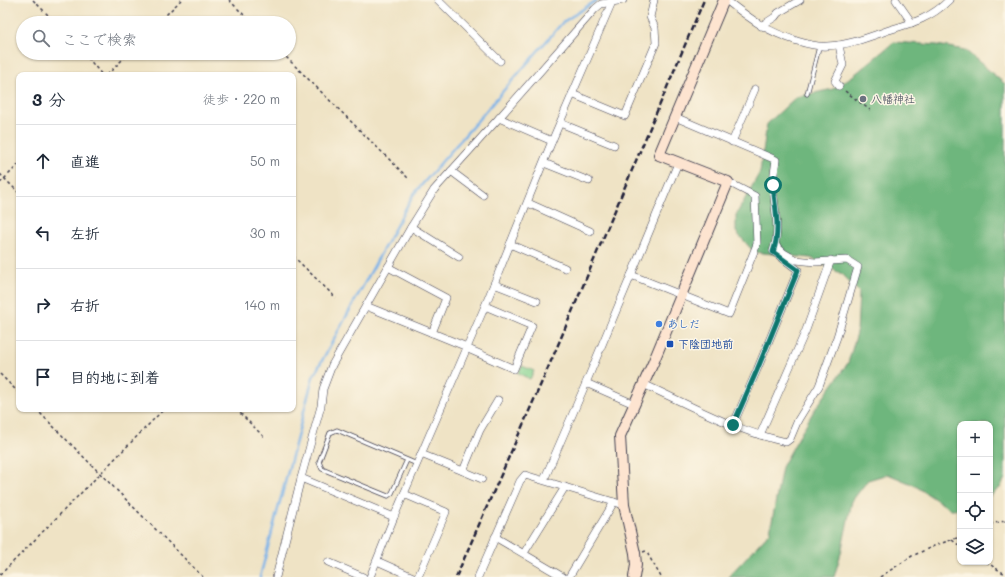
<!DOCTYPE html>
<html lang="ja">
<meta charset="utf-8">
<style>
body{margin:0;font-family:Mali,"Klee One",sans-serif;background:#f2f2f3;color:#1f2937}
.controls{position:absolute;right:12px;bottom:12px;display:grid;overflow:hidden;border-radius:8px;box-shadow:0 1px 3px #0004}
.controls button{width:36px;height:36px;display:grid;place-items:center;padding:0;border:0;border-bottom:1px solid #e0e1e3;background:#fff;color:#1f2937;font:20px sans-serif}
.stop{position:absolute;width:12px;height:12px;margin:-9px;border:3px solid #0f766e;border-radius:50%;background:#fff}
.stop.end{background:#0f766e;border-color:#fff;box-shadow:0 1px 4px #0008}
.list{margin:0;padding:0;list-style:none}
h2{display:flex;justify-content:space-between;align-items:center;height:52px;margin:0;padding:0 16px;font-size:17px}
h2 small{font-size:13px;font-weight:400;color:#747a83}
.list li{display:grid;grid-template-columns:26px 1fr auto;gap:12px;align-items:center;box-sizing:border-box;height:72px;padding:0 16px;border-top:1px solid #e0e1e3}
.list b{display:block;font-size:15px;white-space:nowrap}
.list em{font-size:13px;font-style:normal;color:#747a83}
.icon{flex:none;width:22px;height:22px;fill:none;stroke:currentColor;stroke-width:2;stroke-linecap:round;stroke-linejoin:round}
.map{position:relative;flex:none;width:1005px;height:577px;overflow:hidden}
.search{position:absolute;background:#fff;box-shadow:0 1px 3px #0004;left:16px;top:16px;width:280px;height:44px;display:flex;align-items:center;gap:10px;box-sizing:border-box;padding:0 14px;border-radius:22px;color:#747a83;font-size:15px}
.panel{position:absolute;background:#fff;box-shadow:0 1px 3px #0004;left:16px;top:72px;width:280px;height:340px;border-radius:8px}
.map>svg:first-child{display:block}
</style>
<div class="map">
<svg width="1005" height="577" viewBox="0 0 1005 577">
<rect width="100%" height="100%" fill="#fcf5e5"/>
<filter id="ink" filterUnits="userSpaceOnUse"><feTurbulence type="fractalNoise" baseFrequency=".025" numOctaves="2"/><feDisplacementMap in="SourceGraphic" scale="8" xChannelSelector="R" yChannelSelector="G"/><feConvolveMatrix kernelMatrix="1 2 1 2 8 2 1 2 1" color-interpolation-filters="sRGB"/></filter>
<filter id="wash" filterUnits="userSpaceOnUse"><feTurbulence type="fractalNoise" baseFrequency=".012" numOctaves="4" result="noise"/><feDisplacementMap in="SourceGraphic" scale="16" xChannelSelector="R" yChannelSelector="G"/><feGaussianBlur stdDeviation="0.9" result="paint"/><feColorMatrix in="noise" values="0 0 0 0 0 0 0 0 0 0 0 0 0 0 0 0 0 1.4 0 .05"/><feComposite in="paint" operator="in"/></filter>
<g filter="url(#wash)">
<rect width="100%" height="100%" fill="#efe3c5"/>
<polygon fill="#88d593" stroke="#557c67" points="522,366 534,371 530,379 518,373"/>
<polygon fill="#6eb67d" stroke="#486c5c" points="894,42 937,45 965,50 1005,84 1005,478 1000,488 990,496 990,424 960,424 960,509 950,509 914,485 888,474 868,480 852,501 841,553 834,577 728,577 770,532 782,467 813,412 848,363 857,333 859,292 840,273 811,258 754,252 736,232 736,215 760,172 767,124 796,97 833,89 854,75"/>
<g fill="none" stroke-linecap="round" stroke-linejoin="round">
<polyline stroke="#79b2e9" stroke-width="2.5" points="260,577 313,377 413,195 563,22 597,0"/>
</g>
</g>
<g filter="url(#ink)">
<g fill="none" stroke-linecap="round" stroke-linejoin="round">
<g stroke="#413f50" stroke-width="5">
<g id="lane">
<polyline points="807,94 819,47"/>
<polyline points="407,460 392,493 388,496 322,469 319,462 330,433 337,430 417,464"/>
</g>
</g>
<g stroke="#413f50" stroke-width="8">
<g id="street">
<polyline points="438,0 500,61"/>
<path d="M726 0C752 20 766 31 797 41 807 44 817 47 827 46 849 45 869 37 889 30 913 23 931 18 949 0"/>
<polyline points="896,0 912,23"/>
<polyline points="761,26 775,17 778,13 800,0"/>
<polyline points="839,45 843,65 835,81 839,86"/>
<polyline points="572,94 625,116 656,43 655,28 650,17 654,0"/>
<path d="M675 117 776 160C775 168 773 177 773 185 774 208 781 230 773 251L798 270 757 370 733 425"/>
<polyline points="560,123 614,145"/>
<polyline points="552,141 499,118 595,9 601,4 612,2"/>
<polyline points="732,142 755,89"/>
<polyline points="544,163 589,181"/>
<polyline points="451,171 483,195"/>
<polyline points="528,203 590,231"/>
<polyline points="411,227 459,257"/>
<polyline points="510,244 565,268"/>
<polyline points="388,267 446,298 432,333"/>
<polyline points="631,275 729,314 757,244 755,196 728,182"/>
<polyline points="494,284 537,301"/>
<polyline points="366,306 467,347"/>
<polyline points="466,348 514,369 532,326 485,306"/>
<polyline points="586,383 634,404"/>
<path d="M643 384C690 405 735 431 786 442L790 439 798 420 819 386 837 337 858 267 847 260 815 262 796 260 784 253 775 245"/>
<polyline points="760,435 806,330 831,260"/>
<polyline points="421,454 463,471 480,430 498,400"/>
<polyline points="463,471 482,479"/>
<polyline points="301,478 394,517"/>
<polyline points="544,480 586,383 678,163"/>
<polyline points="404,494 446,512 418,577"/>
<polyline points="495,537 563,577"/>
<polyline points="524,553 565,487"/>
<polyline points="377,561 413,577"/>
<polyline points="328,562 363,577"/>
<polyline points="276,577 301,478 321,406 323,389 332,365 411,227 434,190 499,118"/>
<polyline points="370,577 394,517 485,306 552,141 612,2 623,0"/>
<polyline points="478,577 520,481 525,475 624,505"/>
<polyline points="569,577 614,502"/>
</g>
</g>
<g stroke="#413f50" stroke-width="12">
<polyline id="secondary" points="634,577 636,565 635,553 624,505 620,436 653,363 728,182 659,155 724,0"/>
</g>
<g stroke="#413f50" stroke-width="1.5" stroke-dasharray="3 3" stroke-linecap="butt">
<polyline points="33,0 56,23"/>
<polyline points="229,0 252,23"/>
<polyline points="158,23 181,0"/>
<polyline points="84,53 102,75"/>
<polyline points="282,53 408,178"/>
<polyline points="107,75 129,53"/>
<polyline points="845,91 870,110"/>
<polyline points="0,174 19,193"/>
<polyline points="0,183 19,164"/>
<polyline points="293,256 336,298"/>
<polyline points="0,374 19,393"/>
<polyline points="36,409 203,577"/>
<polyline points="236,409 265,438"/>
<polyline points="990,524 1005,521"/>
<polyline points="952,540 960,546"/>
<polyline points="643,552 646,551 661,577"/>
<polyline points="986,562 1005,574"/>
<polyline points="0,575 164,409"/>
<polyline points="880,577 912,556 936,545 960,537"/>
</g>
<use href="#lane" stroke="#fff" stroke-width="3.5"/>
<use href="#street" stroke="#fff" stroke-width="7"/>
<use href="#secondary" stroke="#fde4d0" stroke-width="10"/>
<polyline stroke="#22223b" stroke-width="2.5" stroke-dasharray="6 3" stroke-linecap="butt" points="456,577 555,352 704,0"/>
</g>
</g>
<g fill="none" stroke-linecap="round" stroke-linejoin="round" filter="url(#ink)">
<path stroke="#0f766e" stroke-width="5" d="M733 425 757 370 798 270 773 252C781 231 775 207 773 185"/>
</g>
<circle fill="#6b7280" stroke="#fcf5e5" stroke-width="1.5" cx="863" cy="99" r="4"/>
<circle fill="#3f7fe0" stroke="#fcf5e5" stroke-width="1.5" cx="659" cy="324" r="4"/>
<rect fill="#1a4fb4" stroke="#fcf5e5" stroke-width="1.5" x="666" y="340" width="8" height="8" rx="2"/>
<g text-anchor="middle" stroke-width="3" stroke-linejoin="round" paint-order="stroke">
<g font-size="11" font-weight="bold" fill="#5b616d" stroke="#fcf5e5" text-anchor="start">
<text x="871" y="103">八幡神社</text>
</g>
<g font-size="11" font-weight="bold" fill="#366cbe" stroke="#fcf5e5" text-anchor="start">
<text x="667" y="328">あしだ</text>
</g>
<g font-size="11" font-weight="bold" fill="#164399" stroke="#fcf5e5" text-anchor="start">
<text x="678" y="348">下陰団地前</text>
</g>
</g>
</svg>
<div class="controls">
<button>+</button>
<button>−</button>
<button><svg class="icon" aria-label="locate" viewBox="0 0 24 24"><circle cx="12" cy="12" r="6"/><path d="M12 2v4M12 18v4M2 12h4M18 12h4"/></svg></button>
<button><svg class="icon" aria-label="layers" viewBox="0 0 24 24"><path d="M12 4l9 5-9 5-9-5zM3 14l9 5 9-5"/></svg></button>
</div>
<div class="stop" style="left:773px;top:185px"></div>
<div class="stop end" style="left:733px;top:425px"></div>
<div class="search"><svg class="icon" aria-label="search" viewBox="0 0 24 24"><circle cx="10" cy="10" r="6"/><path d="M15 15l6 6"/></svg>ここで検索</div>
<section class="panel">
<h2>3 分<small>徒歩 · 220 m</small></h2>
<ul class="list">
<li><svg class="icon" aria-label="ahead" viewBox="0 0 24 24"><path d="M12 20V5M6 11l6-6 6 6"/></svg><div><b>直進</b></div><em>50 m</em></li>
<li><svg class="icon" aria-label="left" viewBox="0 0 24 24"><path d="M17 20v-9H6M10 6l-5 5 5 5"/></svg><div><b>左折</b></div><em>30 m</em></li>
<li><svg class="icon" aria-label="right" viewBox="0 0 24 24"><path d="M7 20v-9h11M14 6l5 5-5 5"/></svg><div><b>右折</b></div><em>140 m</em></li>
<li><svg class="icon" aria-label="arrive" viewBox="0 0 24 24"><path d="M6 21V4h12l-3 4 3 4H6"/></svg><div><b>目的地に到着</b></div></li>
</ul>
</section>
</div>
